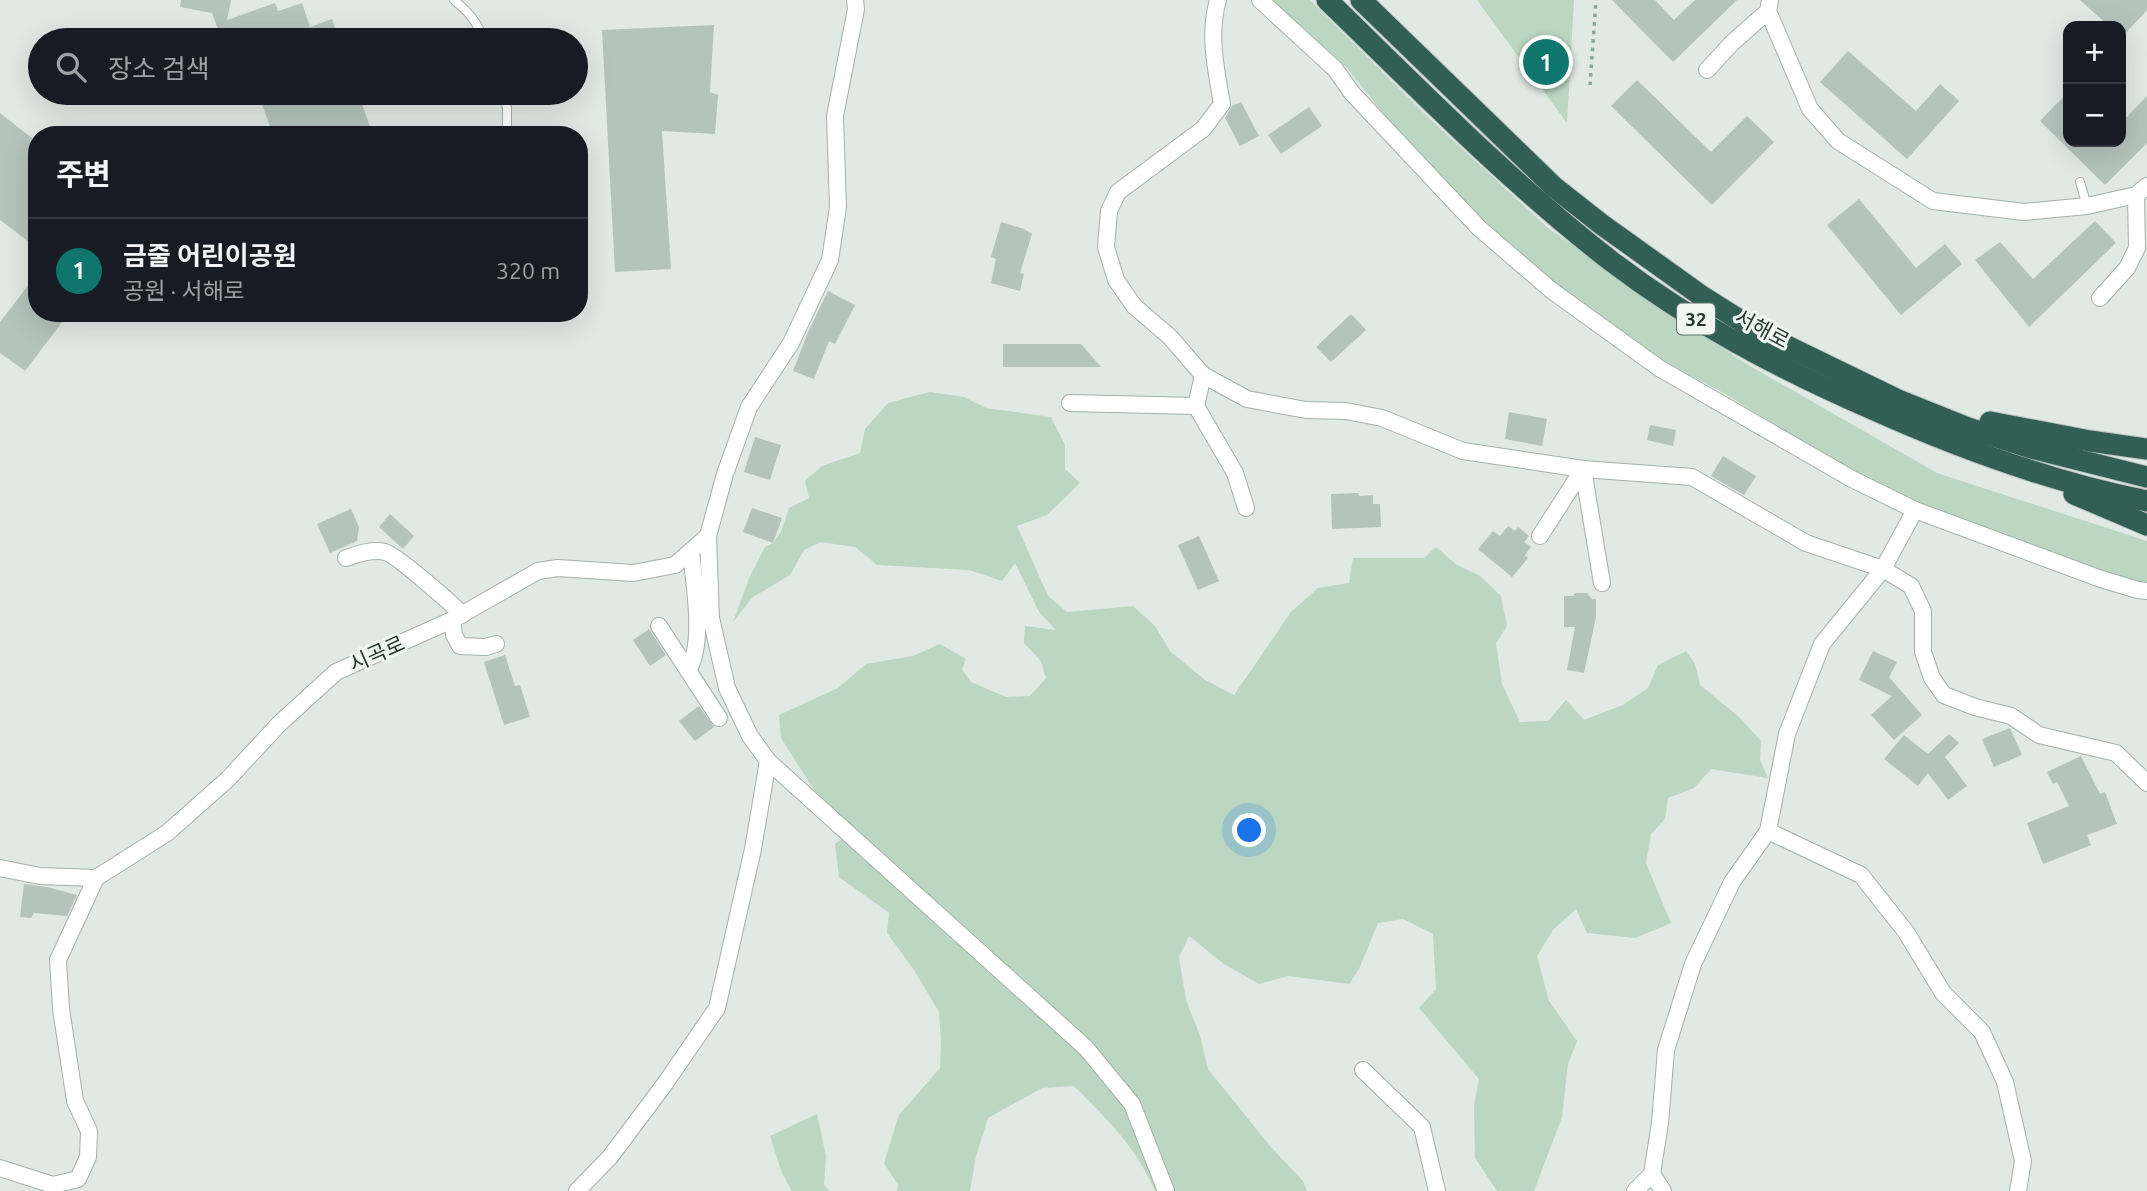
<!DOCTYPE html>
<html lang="ko">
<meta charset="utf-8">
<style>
body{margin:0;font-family:Ubuntu,"Noto Sans KR",sans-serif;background:#20242c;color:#f1f3f6}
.controls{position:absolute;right:21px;top:21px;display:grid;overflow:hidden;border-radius:14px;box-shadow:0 7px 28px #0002}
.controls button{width:63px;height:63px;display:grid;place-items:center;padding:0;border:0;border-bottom:2px solid #363941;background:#171b24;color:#f1f3f6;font:35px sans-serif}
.you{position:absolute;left:1250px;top:831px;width:24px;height:24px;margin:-18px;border:5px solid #fff;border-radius:50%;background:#1a73e8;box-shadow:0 0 0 10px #1a73e833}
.badge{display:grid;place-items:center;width:46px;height:46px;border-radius:50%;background:#0f766e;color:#fff;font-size:23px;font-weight:700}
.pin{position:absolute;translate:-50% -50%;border:4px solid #fff;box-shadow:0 2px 7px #0006}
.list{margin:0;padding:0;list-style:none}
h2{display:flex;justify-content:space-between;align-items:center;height:91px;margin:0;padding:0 28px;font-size:30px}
h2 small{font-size:23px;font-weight:400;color:#9ea1a6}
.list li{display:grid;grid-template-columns:46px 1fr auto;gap:21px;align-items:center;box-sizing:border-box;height:105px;padding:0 28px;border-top:2px solid #363941}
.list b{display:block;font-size:26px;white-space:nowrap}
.list p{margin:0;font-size:23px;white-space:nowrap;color:#9ea1a6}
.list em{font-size:23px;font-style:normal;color:#9ea1a6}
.icon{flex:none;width:38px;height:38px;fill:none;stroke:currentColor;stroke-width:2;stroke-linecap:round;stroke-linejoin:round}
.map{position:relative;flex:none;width:2147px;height:1191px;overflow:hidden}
.search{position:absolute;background:#171b24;box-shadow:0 7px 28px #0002;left:28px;top:28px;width:560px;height:77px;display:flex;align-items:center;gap:18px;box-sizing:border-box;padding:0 24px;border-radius:38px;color:#9ea1a6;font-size:26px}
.panel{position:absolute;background:#171b24;box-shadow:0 7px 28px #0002;left:28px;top:126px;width:560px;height:196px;border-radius:28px}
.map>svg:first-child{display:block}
</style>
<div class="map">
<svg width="2147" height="1191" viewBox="0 0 2147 1191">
<rect width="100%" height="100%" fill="#e0e9e4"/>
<g fill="#bbd7c1">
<polygon points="1270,0 1310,0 1430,119 1548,228 1743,362 1937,473 2147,541 2147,583 2128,581 1931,512 1861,481 1727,395 1665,362 1538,275 1452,190 1392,124 1347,68"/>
<polygon points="1477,0 1574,0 1567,123"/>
<path d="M930 392 964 397 986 408 1051 417 1065 445V469L1080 483 1047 515 1017 526 1048 596 1067 612 1133 606 1155 626 1170 651 1205 680 1234 695 1291 612 1318 588 1349 583 1353 558H1424L1436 547 1457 565 1480 576 1501 596 1507 626 1496 643 1502 684 1520 722 1548 721 1566 700 1584 720 1623 705 1648 688 1658 665 1686 651 1695 664 1700 685 1738 716 1761 741 1760 760 1768 778 1711 769 1694 788 1668 798 1665 819 1651 834 1646 863 1671 923 1635 938 1587 933 1576 909 1553 930 1537 956 1549 1001 1577 1041 1568 1064 1562 1117 1534 1191H1497L1475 1158 1474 1105 1479 1079 1419 1008 1436 989 1433 934 1403 919 1378 923 1359 969 1349 984 1288 976 1259 984 1224 964 1189 936 1179 957 1186 1000 1200 1036 1208 1069 1270 1146 1303 1181 1307 1191H1155C1136 1147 1108 1120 1074 1086L1042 1088 988 1118 976 1156 970 1191H897L898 1185 884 1163 899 1115 940 1068 941 1042 939 1012 914 970 887 933 889 913 839 877 835 844 844 837 781 738 779 715 838 688 866 664 913 656 940 644 966 659 962 669 971 682 1006 697 1030 696 1046 678 1041 661 1024 643 1025 626 1056 630 1039 612 1015 563 1002 581 969 570 877 565 855 547 821 542 804 550 790 575 753 597 733 622 750 576 765 547 773 543 781 532 789 508 809 498 805 481 822 466 860 453 865 429 888 403Z"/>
<polygon points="817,1114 826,1156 824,1185 830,1191 792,1191 782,1173 770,1136"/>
</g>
<g fill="#b5c3bd">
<polygon points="181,0 231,0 227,20 275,3 278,11 302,3 310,27 332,19 339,40 222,40 212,13 180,7"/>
<polygon points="1612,0 1655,0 1674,20 1695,0 1737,0 1673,62"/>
<polygon points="2080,0 2147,0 2147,10 2121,38 2121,26 2109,26"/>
<polygon points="714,25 710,92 718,95 715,134 662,131 671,269 615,272 602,30"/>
<polygon points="1848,51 1916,111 1940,84 1959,101 1907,159 1820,82"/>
<polygon points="1637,80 1711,152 1747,116 1774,142 1712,205 1611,106"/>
<polygon points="2068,92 2068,142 2121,142 2121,123 2147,96 2147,143 2105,185 2040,121"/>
<polygon points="258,93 358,93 373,135 273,135"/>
<polygon points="1241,102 1259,136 1240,146 1225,118 1232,106"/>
<polygon points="1309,107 1322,126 1281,154 1268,135"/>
<polygon points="0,113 37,142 37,248 0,220"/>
<polygon points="1859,199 1916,268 1945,244 1962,264 1901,315 1827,225"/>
<polygon points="2095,221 2116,243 2029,327 1975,260 2000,242 2033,279"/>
<polygon points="1001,222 1024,229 1032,234 1020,273 1024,274 1020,291 991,283 996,259 991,257"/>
<polygon points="37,274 37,313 69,313 25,371 0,353 0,322"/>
<polygon points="828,291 855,305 835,344 829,341 814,379 793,371 809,330"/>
<polygon points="1351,314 1366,330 1331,362 1316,347"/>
<polygon points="1003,344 1081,344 1101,367 1003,367"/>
<polygon points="1509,412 1547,419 1542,446 1505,439"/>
<polygon points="1650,425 1676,430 1673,446 1647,440"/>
<polygon points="755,437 781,445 770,480 744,472"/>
<polygon points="1723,456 1756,476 1744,495 1711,476"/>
<polygon points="1358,493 1359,496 1373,495 1373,504 1380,504 1381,527 1332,529 1331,494"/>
<polygon points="752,508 782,518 773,543 743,532"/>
<polygon points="351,509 359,527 357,541 330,553 317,524"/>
<polygon points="390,514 414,536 403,549 379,527"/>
<polygon points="1508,526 1515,531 1518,527 1529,536 1524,542 1531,547 1525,555 1528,558 1512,577 1478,549 1493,531 1500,536"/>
<polygon points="1199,536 1219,581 1198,590 1178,545"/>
<polygon points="1575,593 1587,593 1592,599 1596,599 1596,617 1584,673 1567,670 1575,627 1564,627 1564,596 1573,596"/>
<polygon points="649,629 666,655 650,666 633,640"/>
<polygon points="1873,651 1897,662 1889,677 1922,715 1894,740 1871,715 1892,696 1859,680"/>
<polygon points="505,655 515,686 520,685 530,717 504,725 484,662"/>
<polygon points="699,706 714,727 695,741 679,721"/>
<polygon points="2010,728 2022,755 1994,767 1982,739"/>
<polygon points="1949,734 1959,743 1945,757 1967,786 1948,800 1928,773 1918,786 1884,759 1904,735 1928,754"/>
<polygon points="2081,756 2100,794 2105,792 2117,824 2087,835 2091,845 2043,864 2027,823 2069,806 2057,782 2053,784 2047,772"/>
<polygon points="24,884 47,887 77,895 67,916 34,913 31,918 20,917"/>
</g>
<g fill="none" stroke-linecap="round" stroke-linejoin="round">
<g stroke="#a4b0aa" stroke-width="10">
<g id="lane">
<path d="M454 0C469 12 477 22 484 40"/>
<polyline points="504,93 507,108 507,135"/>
<polyline points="2080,182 2087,206"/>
</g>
</g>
<g stroke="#a4b0aa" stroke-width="18">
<g id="street">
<path d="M1218 0C1208 33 1216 70 1222 104L1203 129 1118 192 1109 211 1106 247 1116 280 1134 306 1170 337 1203 375 1247 399 1306 410 1346 411 1382 418 1463 451 1583 469 1692 477 1806 543 1883 569 1911 586 1923 611V652L1932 678 1944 695 1975 707 2011 716 2039 735 2116 753 2147 783"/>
<polyline points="1260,0 1335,69 1352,93 1479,228 1551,290 1659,368 1852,479 1915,510 2101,579 2138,590 2147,591"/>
<polyline points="1770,0 1768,11 1810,109 1838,141 1933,201 2024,212 2087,206 2136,195 2147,186"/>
<polyline points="1707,70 1732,43 1768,11"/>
<polyline points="2100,298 2127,268 2137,248 2136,195"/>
<polyline points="1070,403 1196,406 1203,375"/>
<polyline points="1196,406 1235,473 1246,508"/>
<polyline points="1583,469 1602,583"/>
<polyline points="1540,536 1583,469"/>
<path d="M346 558C358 554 372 549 385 552 395 554 454 605 462 615"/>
<polyline points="452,620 454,635 460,646 486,647 496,644"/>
<polyline points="659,626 719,718"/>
<path d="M688 671C705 642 694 585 691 551"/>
<polyline points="768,761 1086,1048 1132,1104 1166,1191"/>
<polyline points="1768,831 1861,875 1906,932 1943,993 1982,1032 2005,1082 2023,1161 2018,1191"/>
<polyline points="0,868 40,876 96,878"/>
<polyline points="1363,1070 1422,1127 1437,1191"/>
<polyline points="0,1168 53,1185 78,1179 88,1157 89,1131 75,1101 61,1009 58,960 96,878 167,833 228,779 279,724 336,672 452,620 538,571 558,568 633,573 675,565 708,536"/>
<polyline points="1652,1174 1660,1123 1666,1050 1693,964 1732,882 1768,831 1787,734 1822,644 1883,569 1915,510"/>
<polyline points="577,1191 610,1157 664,1085 717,1008 753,849 768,761 750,736 727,688 711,618 708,536 725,474 749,407 791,343 830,260 838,207 835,116 856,9 855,0"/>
<polyline points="1635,1191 1652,1174 1663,1191"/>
</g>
</g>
<g stroke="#bdc3c1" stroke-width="23">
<g id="highway">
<path d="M1327 0C1419 89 1509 182 1611 261 1692 323 1779 368 1872 409 1961 449 2051 482 2147 501"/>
<polyline points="1361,0 1554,187 1601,224 1703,297 1760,333 1898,400 1968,428 2031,448 2147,477"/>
<polyline points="1990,422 2090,441 2147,449"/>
<polyline points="2074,494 2147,525"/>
</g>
</g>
<polyline stroke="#84a89b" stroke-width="3.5" stroke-dasharray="3.5 5" stroke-linecap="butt" points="1590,85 1596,0"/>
<use href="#lane" stroke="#fff" stroke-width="8"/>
<use href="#street" stroke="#fff" stroke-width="16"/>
<use href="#highway" stroke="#325f53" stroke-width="21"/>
</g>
<g text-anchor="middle" stroke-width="6" stroke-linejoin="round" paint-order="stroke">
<rect fill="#eff6f2" stroke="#60706a" stroke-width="2" x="1677" y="303.5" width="38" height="31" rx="5"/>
<g font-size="19" font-weight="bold" fill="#233730">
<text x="1696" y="326">32</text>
</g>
<g font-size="21" fill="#233730" stroke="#eff6f2">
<text transform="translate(1762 329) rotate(28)" y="7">서해로</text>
<text transform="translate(377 654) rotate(-24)" y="7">시곡로</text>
</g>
</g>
</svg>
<div class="controls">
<button>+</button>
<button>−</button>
</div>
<div class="you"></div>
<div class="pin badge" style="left:1546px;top:62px">1</div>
<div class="search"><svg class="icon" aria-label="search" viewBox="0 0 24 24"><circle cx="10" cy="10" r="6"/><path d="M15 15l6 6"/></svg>장소 검색</div>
<section class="panel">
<h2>주변<small></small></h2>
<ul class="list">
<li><span class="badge">1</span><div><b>금줄 어린이공원</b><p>공원 · 서해로</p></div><em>320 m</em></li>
</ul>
</section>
</div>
